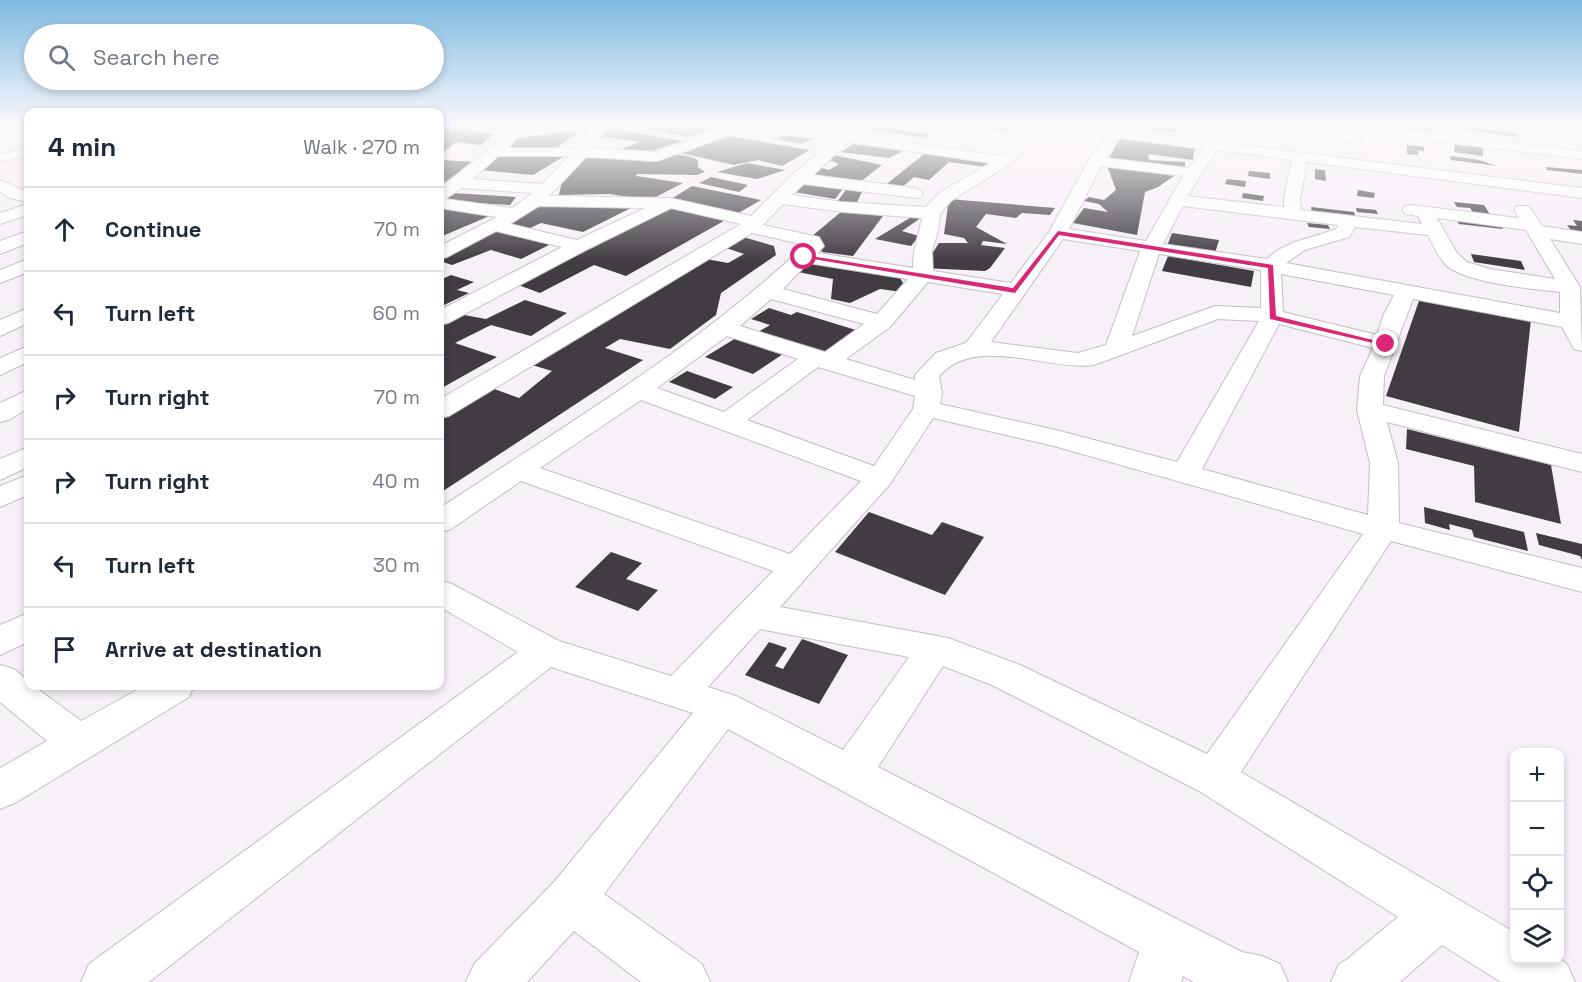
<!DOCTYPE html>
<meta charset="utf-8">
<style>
body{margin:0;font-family:"Space Grotesk",sans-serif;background:#f6f6f7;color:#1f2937}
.controls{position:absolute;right:18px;bottom:18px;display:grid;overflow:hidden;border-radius:12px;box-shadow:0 3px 9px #0003}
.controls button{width:54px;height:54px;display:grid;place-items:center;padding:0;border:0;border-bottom:2px solid #e0e1e3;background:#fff;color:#1f2937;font:30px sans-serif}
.stop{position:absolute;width:18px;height:18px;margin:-14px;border:4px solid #db2777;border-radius:50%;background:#fff}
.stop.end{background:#db2777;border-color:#fff;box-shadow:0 2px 6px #0008}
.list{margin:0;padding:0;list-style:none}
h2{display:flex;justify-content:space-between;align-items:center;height:78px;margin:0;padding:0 24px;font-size:26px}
h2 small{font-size:20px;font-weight:400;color:#747a83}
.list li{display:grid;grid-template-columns:39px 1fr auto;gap:18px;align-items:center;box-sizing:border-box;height:84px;padding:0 24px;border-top:2px solid #e0e1e3}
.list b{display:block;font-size:22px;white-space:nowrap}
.list em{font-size:20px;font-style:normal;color:#747a83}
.icon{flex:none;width:33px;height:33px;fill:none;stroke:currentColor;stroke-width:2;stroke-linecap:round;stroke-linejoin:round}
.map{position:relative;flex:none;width:1582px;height:982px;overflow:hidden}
.search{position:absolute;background:#fff;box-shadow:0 3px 9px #0003;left:24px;top:24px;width:420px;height:66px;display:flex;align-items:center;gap:15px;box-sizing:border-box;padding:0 21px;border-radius:33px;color:#747a83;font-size:22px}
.panel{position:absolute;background:#fff;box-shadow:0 3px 9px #0003;left:24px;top:108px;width:420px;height:582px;border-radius:12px}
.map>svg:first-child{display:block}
</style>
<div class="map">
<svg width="1582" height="982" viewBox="0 0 1582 982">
<rect width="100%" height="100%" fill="#f6f0f7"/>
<g fill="#403c42">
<polygon points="449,125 496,132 481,145 456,142 440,155 440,127"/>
<polygon points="626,125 721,125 689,137"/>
<polygon points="871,125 878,125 932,133 925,138 865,129"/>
<polygon points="984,125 1019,125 1009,132 979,127"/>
<polygon points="1146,125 1171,125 1182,126 1176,133 1142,128"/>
<polygon points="1394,125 1433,125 1433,132 1394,128"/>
<polygon points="1459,126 1518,134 1516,137 1461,129"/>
<polygon points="757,127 820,135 801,144 777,139 786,134 749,131"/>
<polygon points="584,128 552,151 504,151 520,135"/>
<polygon points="608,128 682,141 643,154 617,151 640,142 606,137 598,139"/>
<polygon points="724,135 810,150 782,166 758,160 734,165 681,153 691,151 685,150"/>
<polygon points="1120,137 1195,146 1193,160 1148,154 1149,160 1185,162 1185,168 1109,159"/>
<polygon points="853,144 903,151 889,158 841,152"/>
<polygon points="1455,144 1483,148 1483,156 1454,152"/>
<polygon points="1407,145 1424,147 1424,151 1418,150 1418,155 1407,154"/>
<polygon points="928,151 989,161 986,167 949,162 929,180 914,177 900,189 884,186"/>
<polygon points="568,154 533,175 480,170 499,155"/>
<polygon points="672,154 688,156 698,160 698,167 705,172 697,175 637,174 636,176 683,183 650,200 609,194 559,195 562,181 585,157 595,155 649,162"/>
<polygon points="829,154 882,165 860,182 812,175 822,168 829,170 839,164 826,159"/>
<polygon points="1450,156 1479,160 1497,166 1451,160"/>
<polygon points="442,160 476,162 440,185 440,162"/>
<polygon points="747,163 785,170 757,179 717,172"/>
<polygon points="1106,163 1174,176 1158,187 1145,192 1137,235 1073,223 1084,208 1108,212 1099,204 1084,201 1089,197 1104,200 1116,190"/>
<polygon points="1546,167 1582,170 1582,174 1547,170"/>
<polygon points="1315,169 1325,170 1326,181 1315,179"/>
<polygon points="1249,171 1270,173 1270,179 1248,176"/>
<polygon points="711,177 748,185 739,192 699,183"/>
<polygon points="1227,179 1246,181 1245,187 1225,184"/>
<polygon points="803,181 845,186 835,199 788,191"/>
<polygon points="692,186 761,200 735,215 671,199"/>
<polygon points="848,187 864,188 855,206 836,203"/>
<polygon points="1358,190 1375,193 1374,198 1357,196"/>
<polygon points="453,193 516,197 510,205 440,201"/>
<polygon points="1243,193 1264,196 1263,201 1242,198"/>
<polygon points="949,199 1055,208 1050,215 1022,213 1016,218 986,214 976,227 1007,244 983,241 981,245 1005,248 990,268 985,271 923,268 939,243 968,243 964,238 944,234"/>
<polygon points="546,201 635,206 583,232 541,223 528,229 507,223"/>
<polygon points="1454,202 1484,205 1489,213 1497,217 1475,215 1470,208 1457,207"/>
<polygon points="676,204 729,218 626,276 594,265 540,293 510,282"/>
<polygon points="440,206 499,212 440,237"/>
<polygon points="1311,207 1354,212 1356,218 1312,213"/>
<polygon points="1356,208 1376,210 1378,214 1357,212"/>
<polygon points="842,211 883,216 853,256 822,252 811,237"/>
<polygon points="913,216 922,217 902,231 919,236 911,246 875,239"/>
<polygon points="1456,218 1499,223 1503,229 1459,224"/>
<polygon points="1573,220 1582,221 1582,234 1573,233 1567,225 1577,226"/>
<polygon points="1307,223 1328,225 1330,229 1309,227"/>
<polygon points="495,228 551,244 521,259 491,250 452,265 440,261 451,249"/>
<polygon points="1172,233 1219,240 1215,253 1167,246"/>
<polygon points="743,237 774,246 776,255 721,293 716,315 670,349 620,339 605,348 643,360 440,493 440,414 489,387 519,398 552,371 532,365 706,259 728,263 744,254 723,247"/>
<polygon points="1471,254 1521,261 1525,270 1474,262"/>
<polygon points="1168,256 1254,271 1251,287 1162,271"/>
<polygon points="814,261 900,278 909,293 880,289 850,303 831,299 833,279 798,272"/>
<polygon points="451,275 474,282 457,290 469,293 440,307 440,280"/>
<polygon points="1421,295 1531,319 1519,432 1386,396"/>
<polygon points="525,300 567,313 531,336 491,325 455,343 497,357 440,389 440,325 459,314 486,319"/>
<polygon points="769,308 791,315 797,312 859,331 826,355 758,332 770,325 751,319"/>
<polygon points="736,338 783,354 753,374 705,357"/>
<polygon points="687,371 733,387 715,399 669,382"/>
<polygon points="1407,429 1551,465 1561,524 1475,502 1474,466 1406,449"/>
<polygon points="1424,507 1524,532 1528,551 1474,537 1472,530 1449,524 1450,530 1425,523"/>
<polygon points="869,512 932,535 942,522 984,537 945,595 835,552"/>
<polygon points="1536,533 1582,544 1582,560 1580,556 1539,545"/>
<polygon points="611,552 642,563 626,579 658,590 638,611 575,587"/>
<polygon points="802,639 848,655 819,704 745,675 769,642 787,648 775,666 783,669"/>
</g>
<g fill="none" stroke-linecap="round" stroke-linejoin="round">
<g stroke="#c4bec5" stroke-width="2">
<g id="minor">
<polygon points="28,125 28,132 0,138 0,130"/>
<polygon points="440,125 451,125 440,130"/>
<path d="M459 125H487L515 130 551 125H611L591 148 656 152 730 125H774L843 132 854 125H872L857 135 1002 156 1018 140H1028L1030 143 1028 146 1010 164 951 201 940 214 938 231 932 251 933 271 1011 283 1049 232 1088 161 1107 136 1052 129 1045 125H1082L1114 129 1121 125H1138L1130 131 1582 188V198L1307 162 1300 198 1301 210 1422 224 1418 216 1405 214 1402 210 1405 206 1411 205 1519 218 1514 210 1517 206H1529L1542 226 1582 232V244L1550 239 1580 287 1582 351 1574 349 1562 327 1413 299 1384 376 1383 405 1582 454V472L1387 422 1398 463 1399 523 1582 568V592L1391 541 1241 772 1514 932V960L1560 959 1567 964 1575 982H1501L1442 945 1400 982H1331L1339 964 1346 960 1398 917 1199 791 992 685 943 666 878 767 1242 952 1262 956 1280 964 1288 982H1194L1183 976 1181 982H1129L1139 952 728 729 604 894 702 964 710 982H641L574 931 527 982H466L474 964 554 882 693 713 551 667 149 982H81L89 964 518 652 440 607V580L452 584 559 641 671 676 773 571 521 481 451 529 440 532V508C565 425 695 349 805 245L752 233 449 416 440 418V399L741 224 671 208 586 250 448 323 440 325V310L562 247 496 231 447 257 440 259V246L497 217 440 208V188L505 136 466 129ZM591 130 577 148H508L515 140 514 138 564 131ZM744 130 834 140 792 175 751 216 670 198 549 196 586 157 657 161ZM1120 138 1203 149 1189 168 1106 158ZM849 142 990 163 939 193 926 207 842 202 792 195 804 184 915 198 921 197 923 193 915 188 813 175ZM1216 150 1292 160 1284 198V207L1188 196ZM498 156H569L542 184 473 179ZM1101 166 1183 176 1146 241 1069 229ZM462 188 533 193 512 208 445 199ZM783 204 842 212 922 218C919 235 912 250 913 268L818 253 824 246 819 237 763 225ZM539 206 645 208 577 240 510 224ZM1183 206 1338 225 1336 229C1310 239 1287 240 1267 259L1163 244ZM1437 218 1526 230 1555 279 1490 269 1467 262 1457 253ZM1355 227 1428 235C1433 245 1438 256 1445 264 1463 283 1533 289 1560 292V313L1286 263 1305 250 1349 237ZM1063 239 1140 251 1106 345 1078 353 991 342ZM1159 254 1261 270V308L1215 306 1132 336ZM808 263 908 279 877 314 783 289ZM1281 274 1394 295 1383 316 1377 335 1283 312ZM928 282 1003 294 966 343 936 353 915 375V380L846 359 890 327ZM771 299 864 324 825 352 740 326ZM1218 319 1259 321 1177 462 1060 431 940 404 942 392 939 376C976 334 1047 371 1094 365ZM1279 324 1373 348 1360 376 1357 410 1370 463 1368 515 1202 469ZM727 336 798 359 724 412 657 388ZM818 367 915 396 913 409 874 466 747 420ZM641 400 861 481 790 554 540 468ZM933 418 1054 446 1363 534 1207 754 1020 665 948 638 780 607 890 484ZM760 629 909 657 843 750 736 696 708 687Z"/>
<path d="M891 125C907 124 969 126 979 136L972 140 898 129Z"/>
<polygon points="1328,125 1366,125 1582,151 1582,159 1335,129"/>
<polygon points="1537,125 1582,125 1582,133 1544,129"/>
<polygon points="1302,127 1355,135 1362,139 1355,143 1297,134 1295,131 1297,128"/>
<polygon points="28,148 28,156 0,162 0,154"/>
<polygon points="0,180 28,192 28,202 10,198 0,192"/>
<polygon points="28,204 28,215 0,224 0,213"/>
<polygon points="28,231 28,243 0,254 0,241"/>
<polygon points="28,259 28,272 0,283 0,270"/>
<polygon points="28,308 28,323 0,336 0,320"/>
<polygon points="28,346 28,362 0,375 0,358"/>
<polygon points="28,390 28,408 9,420 0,422 0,403"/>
<polygon points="28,447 28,467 0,480 0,459"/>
<polygon points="28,475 28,495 0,507 0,486"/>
<polygon points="28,613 28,642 0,655 0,625"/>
<polygon points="0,665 14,669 28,681 28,686 34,686 81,721 144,686 194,686 189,697 15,803 0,809 0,768 47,741 0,702"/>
</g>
</g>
<use href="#minor" fill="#fff" fill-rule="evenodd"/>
</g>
<linearGradient id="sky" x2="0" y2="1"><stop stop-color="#7fbae1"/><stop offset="0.48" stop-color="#fbf8fb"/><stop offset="1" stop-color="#fbf8fb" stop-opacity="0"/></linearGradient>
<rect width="1582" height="262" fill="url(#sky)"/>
<polygon fill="#db2777" points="1058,231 1273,265 1276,316 1389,344 1386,346 1270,319 1268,268 1059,235 1015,293 801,257 804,255 1013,288"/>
</svg>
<div class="controls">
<button>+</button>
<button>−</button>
<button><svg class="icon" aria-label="locate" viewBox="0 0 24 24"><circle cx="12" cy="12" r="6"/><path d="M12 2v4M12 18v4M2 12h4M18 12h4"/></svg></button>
<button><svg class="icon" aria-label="layers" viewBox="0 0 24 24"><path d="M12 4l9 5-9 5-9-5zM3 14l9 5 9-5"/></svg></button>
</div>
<div class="stop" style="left:804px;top:257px"></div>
<div class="stop end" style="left:1386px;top:344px"></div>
<div class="search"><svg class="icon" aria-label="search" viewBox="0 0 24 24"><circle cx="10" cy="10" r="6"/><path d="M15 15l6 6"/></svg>Search here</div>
<section class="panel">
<h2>4 min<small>Walk · 270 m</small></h2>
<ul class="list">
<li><svg class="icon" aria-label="ahead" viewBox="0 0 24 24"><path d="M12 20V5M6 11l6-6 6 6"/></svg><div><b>Continue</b></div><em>70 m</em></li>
<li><svg class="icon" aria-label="left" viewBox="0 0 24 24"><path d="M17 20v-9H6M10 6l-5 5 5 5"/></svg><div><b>Turn left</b></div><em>60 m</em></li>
<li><svg class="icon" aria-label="right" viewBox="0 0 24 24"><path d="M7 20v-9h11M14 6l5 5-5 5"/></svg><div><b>Turn right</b></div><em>70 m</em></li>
<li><svg class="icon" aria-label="right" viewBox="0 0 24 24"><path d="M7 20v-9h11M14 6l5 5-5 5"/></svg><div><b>Turn right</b></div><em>40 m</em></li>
<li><svg class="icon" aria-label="left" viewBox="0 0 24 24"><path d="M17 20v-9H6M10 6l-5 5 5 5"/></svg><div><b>Turn left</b></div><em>30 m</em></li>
<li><svg class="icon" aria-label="arrive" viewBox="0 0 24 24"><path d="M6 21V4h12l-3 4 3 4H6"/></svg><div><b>Arrive at destination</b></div></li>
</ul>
</section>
</div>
